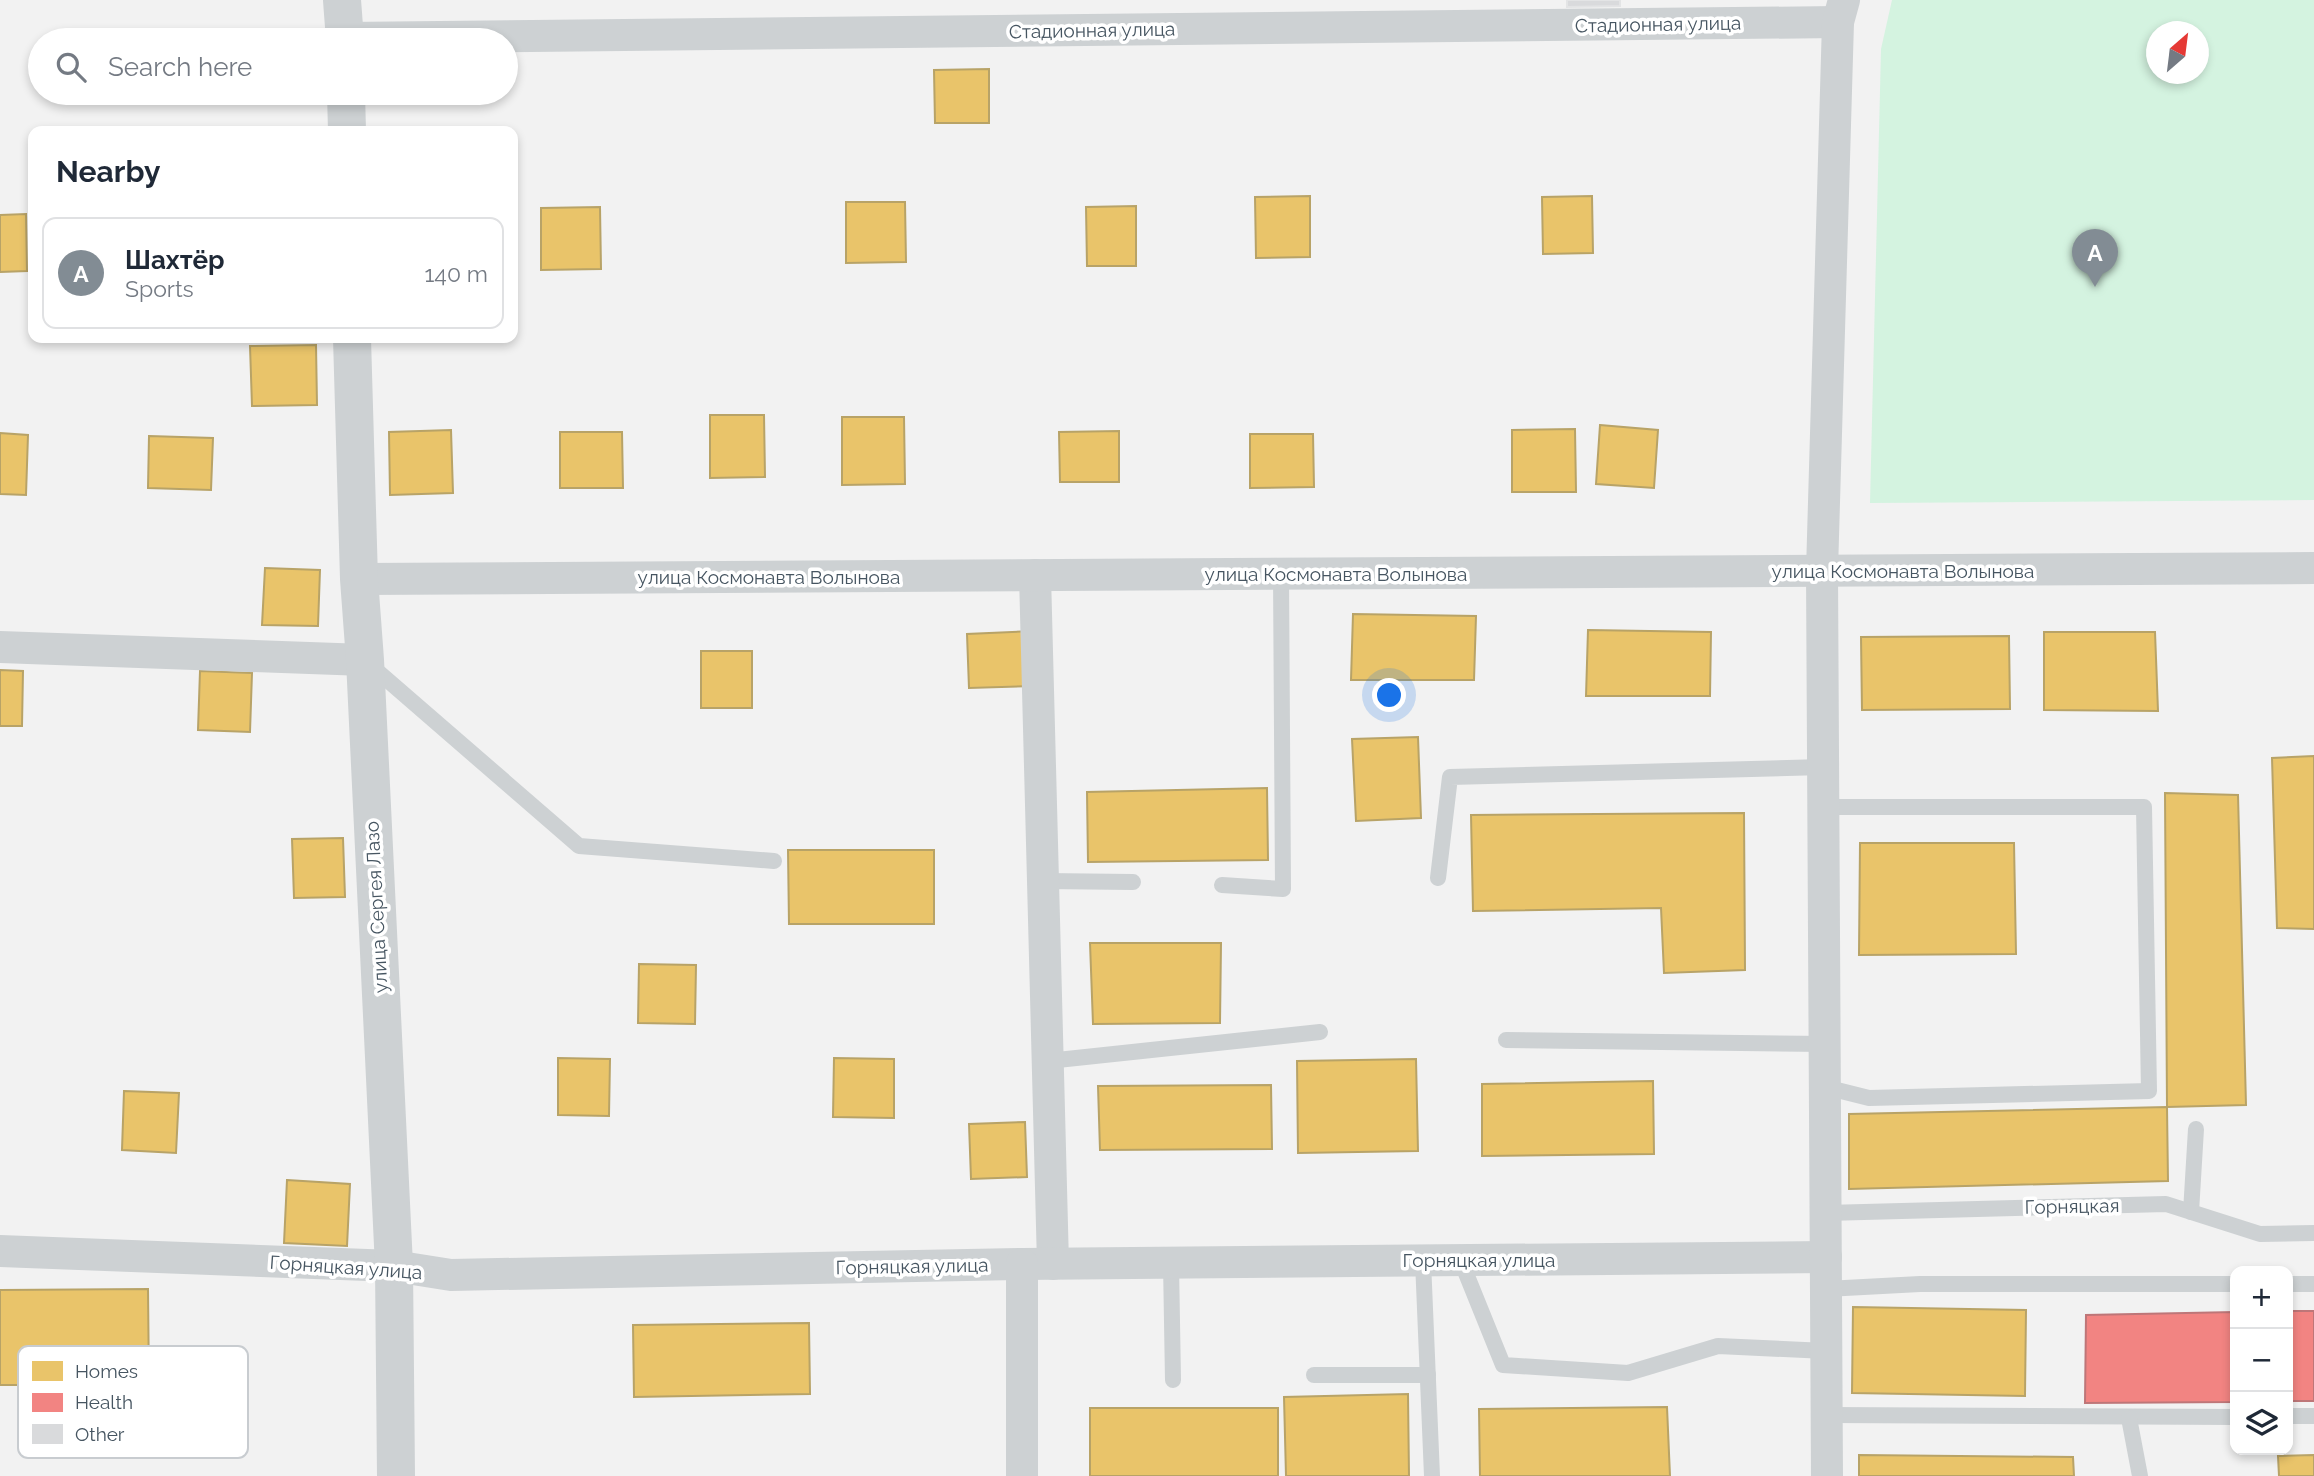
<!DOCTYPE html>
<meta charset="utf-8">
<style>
body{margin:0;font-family:Raleway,sans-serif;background:#f6f6f7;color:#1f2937}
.controls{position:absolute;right:21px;bottom:21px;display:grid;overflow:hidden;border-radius:14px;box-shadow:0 4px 10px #0003}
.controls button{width:63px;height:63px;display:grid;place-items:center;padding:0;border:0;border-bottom:2px solid #e0e1e3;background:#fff;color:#1f2937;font:35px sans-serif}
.compass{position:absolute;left:2146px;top:21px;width:63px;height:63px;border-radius:50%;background:#fff;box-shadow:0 4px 10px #0003;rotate:28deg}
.you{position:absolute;left:1390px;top:696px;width:24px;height:24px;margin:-18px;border:5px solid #fff;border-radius:50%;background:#1a73e8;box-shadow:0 0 0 10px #1a73e833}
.badge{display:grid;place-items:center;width:46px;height:46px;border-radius:50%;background:#828c94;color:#fff;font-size:23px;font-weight:700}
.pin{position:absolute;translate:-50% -58px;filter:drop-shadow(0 2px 4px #0008)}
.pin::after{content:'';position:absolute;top:37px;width:24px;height:21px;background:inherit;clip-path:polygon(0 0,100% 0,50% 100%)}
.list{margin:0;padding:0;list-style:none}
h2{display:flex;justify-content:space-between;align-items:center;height:91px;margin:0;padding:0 28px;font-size:30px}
h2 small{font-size:23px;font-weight:400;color:#747a83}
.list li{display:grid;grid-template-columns:46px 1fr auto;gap:21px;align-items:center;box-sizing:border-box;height:112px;margin:0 14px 14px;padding:0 14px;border:2px solid #e0e1e3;border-radius:14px}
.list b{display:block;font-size:26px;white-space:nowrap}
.list p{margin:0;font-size:23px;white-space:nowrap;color:#747a83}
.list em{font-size:23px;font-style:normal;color:#747a83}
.icon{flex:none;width:38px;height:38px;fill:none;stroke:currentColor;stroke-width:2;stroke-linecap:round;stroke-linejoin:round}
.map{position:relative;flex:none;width:2314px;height:1476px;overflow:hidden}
.search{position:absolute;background:#fff;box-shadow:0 4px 10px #0003;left:28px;top:28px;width:490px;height:77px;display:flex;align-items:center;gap:18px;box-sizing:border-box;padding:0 24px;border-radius:38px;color:#747a83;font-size:26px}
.panel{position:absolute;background:#fff;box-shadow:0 4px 10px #0003;left:28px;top:126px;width:490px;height:217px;border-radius:14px}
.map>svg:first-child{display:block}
</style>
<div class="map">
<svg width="2314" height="1476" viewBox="0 0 2314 1476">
<rect width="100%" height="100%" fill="#f2f2f2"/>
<path fill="#d4f3e0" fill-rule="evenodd" d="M1892 0H2314V500L1870 503 1881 49ZM2156 32H2198V74H2156Z"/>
<g fill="#e9c46a" stroke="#b8a367" stroke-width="2">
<polygon points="989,69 989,123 935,123 934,70"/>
<polygon points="1310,196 1310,257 1256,258 1255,197"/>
<polygon points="1592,196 1593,253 1543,254 1542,197"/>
<polygon points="846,202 905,202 906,262 846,263"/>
<polygon points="1136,206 1136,266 1087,266 1086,207"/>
<polygon points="600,207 601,269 541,270 541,208"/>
<polygon points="26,214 27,271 0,272 0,215"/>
<polygon points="316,345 317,405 252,406 250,346"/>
<polygon points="710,415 764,415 765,477 710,478"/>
<polygon points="842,417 904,417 905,484 842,485"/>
<polygon points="1600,425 1658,430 1654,488 1596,484"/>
<polygon points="1575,429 1576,492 1512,492 1512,430"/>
<polygon points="451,430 453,493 390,495 389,432"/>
<polygon points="1119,431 1119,482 1060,482 1059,432"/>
<polygon points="560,432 622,432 623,488 560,488"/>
<polygon points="0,433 28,435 26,495 0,494"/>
<polygon points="1250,434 1313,434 1314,487 1250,488"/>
<polygon points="149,436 213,438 211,490 148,488"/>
<polygon points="265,568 320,570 318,626 262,625"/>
<polygon points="1353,614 1476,616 1474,680 1351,680"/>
<polygon points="1588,630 1711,632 1710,696 1586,696"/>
<polygon points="1032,631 1033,686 969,688 967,634"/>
<polygon points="2044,632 2155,632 2158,711 2044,710"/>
<polygon points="2009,636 2010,709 1862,710 1861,637"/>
<rect x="701" y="651" width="51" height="57"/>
<polygon points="0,670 23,671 22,726 0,726"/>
<polygon points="200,671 252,673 250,732 198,730"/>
<polygon points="1418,737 1421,818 1356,821 1352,739"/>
<polygon points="2314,756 2314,929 2277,928 2272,758"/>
<polygon points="1267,788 1268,860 1088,862 1087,792"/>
<polygon points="2165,793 2238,795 2246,1105 2167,1107"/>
<polygon points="1744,813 1745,970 1664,973 1661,908 1473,911 1471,815"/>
<polygon points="343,838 345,897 294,898 292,839"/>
<polygon points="1860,843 2014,843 2016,954 1859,955"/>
<polygon points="788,850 934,850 934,924 789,924"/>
<polygon points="1090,943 1221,943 1220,1023 1093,1024"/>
<polygon points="639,964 696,965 695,1024 638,1023"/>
<polygon points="558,1058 610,1059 609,1116 558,1115"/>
<polygon points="834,1058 894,1059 894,1118 833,1117"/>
<polygon points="1416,1059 1418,1151 1298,1153 1297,1061"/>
<polygon points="1653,1081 1654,1154 1482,1156 1482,1084"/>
<polygon points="1271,1085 1272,1149 1100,1150 1098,1086"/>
<polygon points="124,1091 179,1093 176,1153 122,1150"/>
<polygon points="2167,1107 2168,1181 1849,1189 1849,1114"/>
<polygon points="1025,1122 1027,1177 971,1179 969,1124"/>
<polygon points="287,1180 350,1184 347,1246 284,1243"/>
<polygon points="148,1289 149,1385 0,1385 0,1290"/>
<polygon points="1853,1307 2026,1310 2025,1396 1852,1393"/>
<polygon points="809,1323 810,1394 634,1397 633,1325"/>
<polygon points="1408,1394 1409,1476 1286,1476 1284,1397"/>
<polygon points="1667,1407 1670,1476 1480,1476 1479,1409"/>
<rect x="1090" y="1408" width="188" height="68"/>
<polygon points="1859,1455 2073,1457 2074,1476 1859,1476"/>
<polygon points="2314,1455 2314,1476 2279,1476 2278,1456"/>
</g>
<g fill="#f28482" stroke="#be7678" stroke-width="2">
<rect x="2288" y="1311" width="26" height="90"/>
<polygon points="2235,1312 2235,1402 2085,1403 2086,1315"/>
</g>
<polygon fill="#d9dadc" stroke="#e3e4e5" stroke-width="2" points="1567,0 1620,0 1620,6 1567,7"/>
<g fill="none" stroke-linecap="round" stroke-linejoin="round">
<g stroke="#cdd1d3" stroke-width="16">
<polyline points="369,664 579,846 774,861"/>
<polyline points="1823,807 2144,807 2149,1091 1869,1098 1825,1087"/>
<polyline points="1438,878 1450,777 1823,767"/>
<polyline points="1043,881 1133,882"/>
<polyline points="1222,885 1283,889 1281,574"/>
<polyline points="1506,1040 1825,1044"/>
<polyline points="1048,1061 1320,1032"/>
<polyline points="2191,1212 2196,1129"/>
<polyline points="1826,1213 2166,1204 2260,1234 2314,1233"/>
<polyline points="1423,1261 1432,1476"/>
<polyline points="1461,1261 1503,1365 1628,1373 1718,1346 1826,1351"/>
<polyline points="1171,1263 1173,1380"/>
<polyline points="2288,1284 2314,1284"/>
<polyline points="1826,1289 1920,1284 2235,1284"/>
<polyline points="1314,1375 1428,1375"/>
<polyline points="1827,1415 2235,1417"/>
<polyline points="2288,1416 2314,1416"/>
<polyline points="2129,1418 2140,1476"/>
</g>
<g stroke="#cdd1d3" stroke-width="32">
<polyline points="345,38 1838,22"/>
<polyline points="1035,575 1053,1264"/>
<polyline points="359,579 2314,568"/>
<polyline points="0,647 365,660"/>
<polyline points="0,1251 394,1266 451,1275 1022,1264 1826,1257"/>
<polyline points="1022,1476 1022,1264"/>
<polyline points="1827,1476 1822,571 1838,22 1844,0"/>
</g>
<g stroke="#cdd1d3" stroke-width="38">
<polyline points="342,0 345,40"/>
<polyline points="346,93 347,131"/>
<polyline points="352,338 359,579 365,660 394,1266 396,1476"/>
</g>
</g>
<g text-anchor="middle" stroke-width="7" stroke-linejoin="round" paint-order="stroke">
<g font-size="19" fill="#465561" stroke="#fff">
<text transform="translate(1658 24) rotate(-1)" y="7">Стадионная улица</text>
<text transform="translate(1092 30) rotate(-1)" y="7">Стадионная улица</text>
<text x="1903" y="578">улица Космонавта Волынова</text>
<text x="1336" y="581">улица Космонавта Волынова</text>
<text x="769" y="584">улица Космонавта Волынова</text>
<text transform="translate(376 907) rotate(-93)" y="7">улица Сергея Лазо</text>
<text transform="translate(2072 1206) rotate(-1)" y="7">Горняцкая</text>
<text x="1479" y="1267">Горняцкая улица</text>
<text transform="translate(912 1266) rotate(-1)" y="7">Горняцкая улица</text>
<text transform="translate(346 1267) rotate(4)" y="7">Горняцкая улица</text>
</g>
</g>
<rect x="18" y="1346" width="230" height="112" rx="10" fill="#fff" stroke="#c8ccd0" stroke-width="2"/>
<rect x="32" y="1361" width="31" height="20" fill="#e9c46a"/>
<rect x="32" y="1393" width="31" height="19" fill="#f28482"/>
<rect x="32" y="1424" width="31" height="20" fill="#d9dadc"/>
<g font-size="19" fill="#465561">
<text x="75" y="1378">Homes</text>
<text x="75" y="1409">Health</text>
<text x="75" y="1441">Other</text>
</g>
</svg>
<div class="controls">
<button>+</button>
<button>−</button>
<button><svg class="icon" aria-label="layers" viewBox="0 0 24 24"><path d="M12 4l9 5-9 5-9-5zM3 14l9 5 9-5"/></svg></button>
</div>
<svg class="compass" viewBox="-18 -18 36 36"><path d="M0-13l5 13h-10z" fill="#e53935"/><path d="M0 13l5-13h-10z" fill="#747a83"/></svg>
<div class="you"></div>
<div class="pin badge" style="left:2095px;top:287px">A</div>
<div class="search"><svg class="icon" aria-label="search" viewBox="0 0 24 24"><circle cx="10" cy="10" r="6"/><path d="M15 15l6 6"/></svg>Search here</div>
<section class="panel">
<h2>Nearby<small></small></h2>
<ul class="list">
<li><span class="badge">A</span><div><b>Шахтёр</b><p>Sports</p></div><em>140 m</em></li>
</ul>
</section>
</div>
